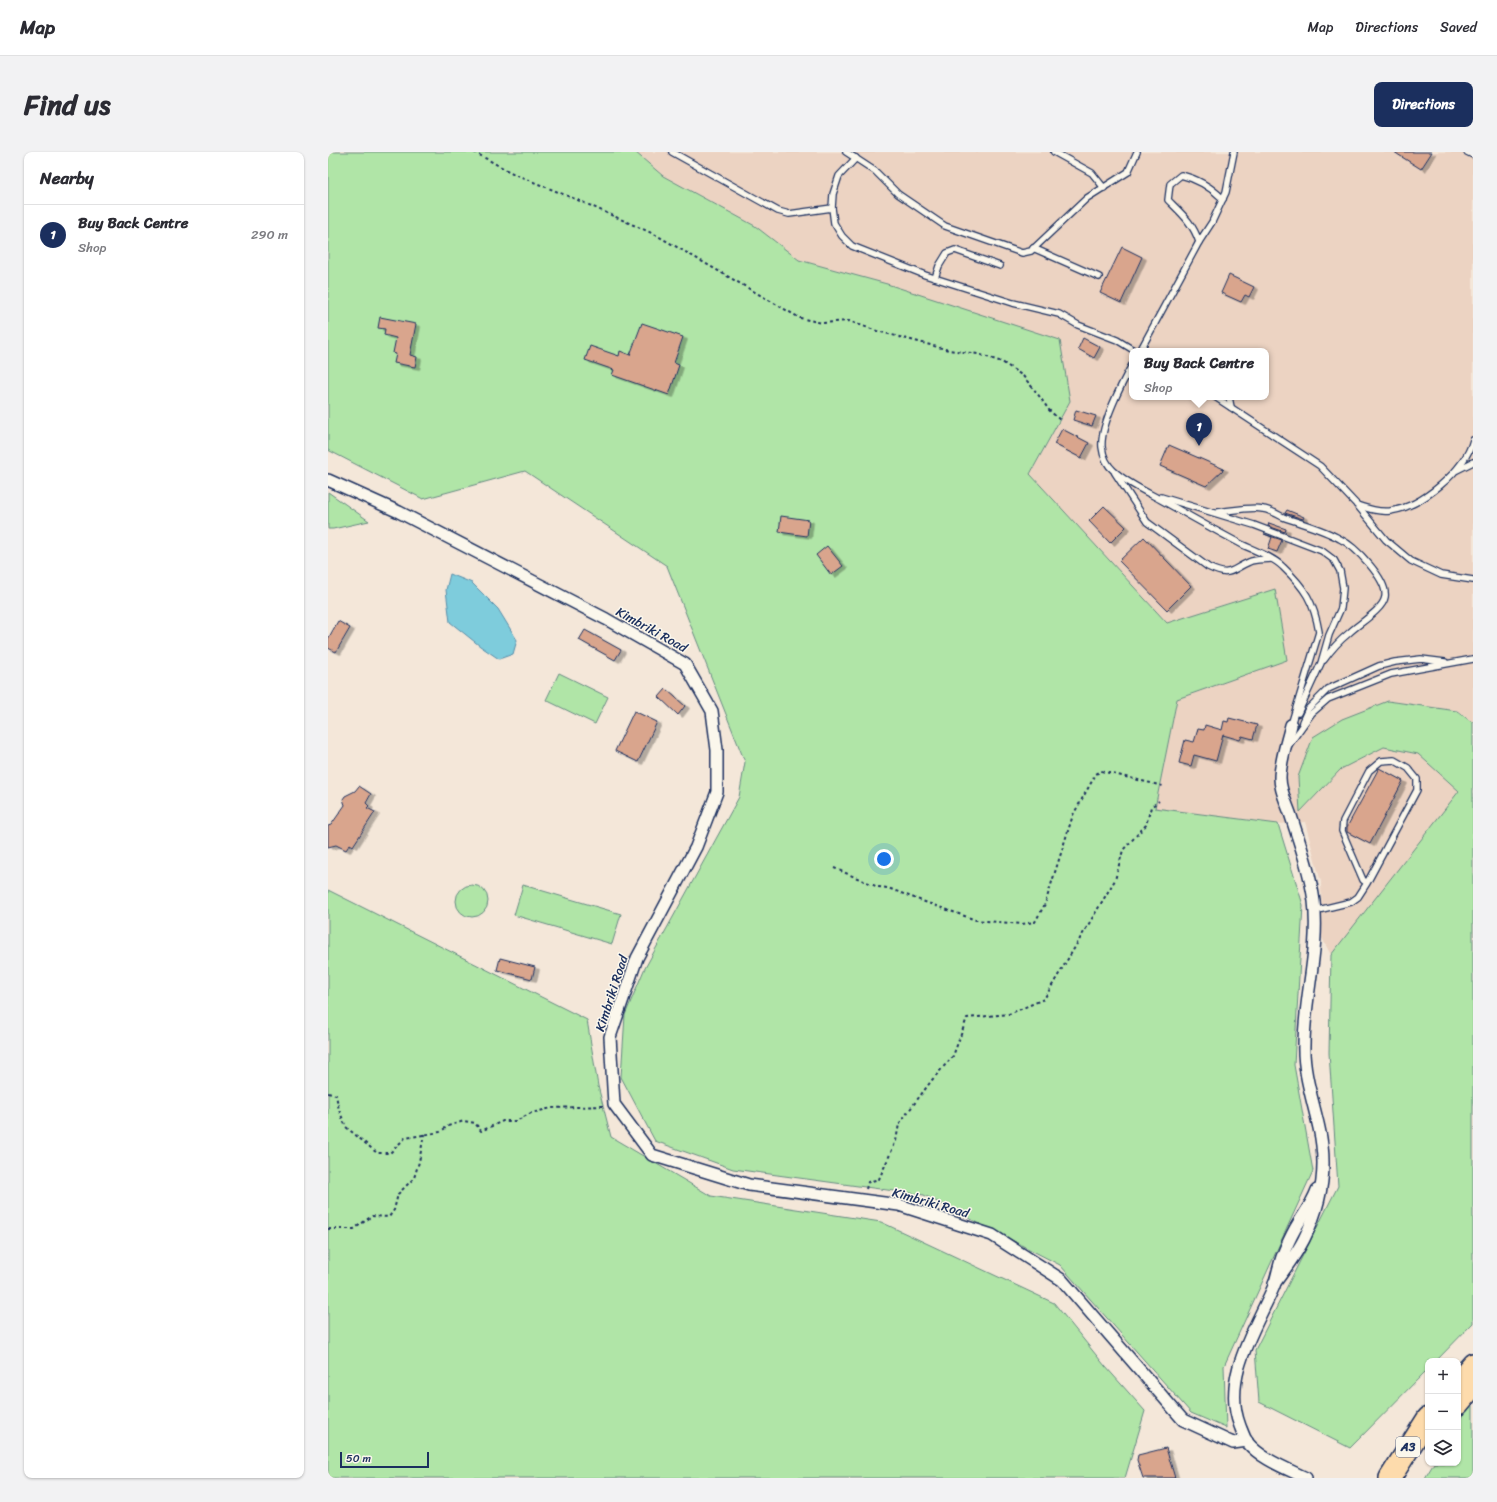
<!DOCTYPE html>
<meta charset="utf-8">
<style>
body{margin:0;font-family:Sriracha,sans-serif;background:#f2f2f3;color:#2b2b33}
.controls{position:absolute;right:12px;bottom:12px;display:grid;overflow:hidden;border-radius:8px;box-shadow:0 1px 3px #0004}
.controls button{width:36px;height:36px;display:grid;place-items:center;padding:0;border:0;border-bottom:1px solid #e1e1e2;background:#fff;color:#2b2b33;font:20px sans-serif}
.scale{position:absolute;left:12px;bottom:10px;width:89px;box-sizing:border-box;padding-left:4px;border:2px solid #1b2f5e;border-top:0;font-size:11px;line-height:14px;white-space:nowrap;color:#1b2f5e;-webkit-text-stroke:3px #fbf7ec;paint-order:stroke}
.you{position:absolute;left:556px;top:707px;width:14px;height:14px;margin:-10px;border:3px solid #fff;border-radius:50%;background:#1a73e8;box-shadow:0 0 0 6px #1a73e833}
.badge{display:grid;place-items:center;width:26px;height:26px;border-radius:50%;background:#1b2f5e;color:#fff;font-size:13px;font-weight:700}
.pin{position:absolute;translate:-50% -33px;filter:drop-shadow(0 1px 2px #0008)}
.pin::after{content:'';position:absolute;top:21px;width:14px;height:12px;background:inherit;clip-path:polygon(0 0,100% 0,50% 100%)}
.popup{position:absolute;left:801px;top:196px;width:140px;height:52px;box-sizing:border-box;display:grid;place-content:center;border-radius:8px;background:#fff;filter:drop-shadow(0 1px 3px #0005);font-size:13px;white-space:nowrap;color:#7c7c81}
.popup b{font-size:15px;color:#2b2b33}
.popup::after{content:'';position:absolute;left:50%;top:100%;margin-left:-8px;border:8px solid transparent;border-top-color:#fff}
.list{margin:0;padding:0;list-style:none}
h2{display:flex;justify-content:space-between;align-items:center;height:52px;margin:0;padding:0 16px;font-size:17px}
h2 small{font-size:13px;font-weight:400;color:#7c7c81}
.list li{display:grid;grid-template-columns:26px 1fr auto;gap:12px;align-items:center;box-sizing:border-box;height:60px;padding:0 16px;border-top:1px solid #e1e1e2}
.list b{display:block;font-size:15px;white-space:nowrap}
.list p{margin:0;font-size:13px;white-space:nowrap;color:#7c7c81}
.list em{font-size:13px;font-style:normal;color:#7c7c81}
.icon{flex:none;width:22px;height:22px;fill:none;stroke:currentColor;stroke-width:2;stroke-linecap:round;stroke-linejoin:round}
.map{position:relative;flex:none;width:1145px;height:1326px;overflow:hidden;border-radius:8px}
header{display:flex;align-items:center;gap:24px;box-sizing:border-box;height:56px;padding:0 20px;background:#fff;border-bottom:1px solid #e1e1e2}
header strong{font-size:19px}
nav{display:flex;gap:22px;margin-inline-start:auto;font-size:14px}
.intro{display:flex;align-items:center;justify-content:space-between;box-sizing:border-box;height:96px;padding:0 24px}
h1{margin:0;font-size:28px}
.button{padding:10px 18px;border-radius:8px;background:#1b2f5e;color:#fff;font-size:14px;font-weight:700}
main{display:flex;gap:24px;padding:0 24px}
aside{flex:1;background:#fff;border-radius:8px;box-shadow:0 1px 3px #0004}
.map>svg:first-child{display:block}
</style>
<header>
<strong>Map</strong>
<nav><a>Map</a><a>Directions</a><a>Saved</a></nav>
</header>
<div class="intro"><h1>Find us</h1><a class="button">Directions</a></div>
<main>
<aside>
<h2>Nearby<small></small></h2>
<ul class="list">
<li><span class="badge">1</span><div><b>Buy Back Centre</b><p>Shop</p></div><em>290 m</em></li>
</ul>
</aside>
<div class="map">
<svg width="1145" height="1326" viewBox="0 0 1145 1326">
<defs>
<filter id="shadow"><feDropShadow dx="4.5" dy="2.5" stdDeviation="0" flood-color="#0004"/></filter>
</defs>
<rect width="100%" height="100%" fill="#f4e7d9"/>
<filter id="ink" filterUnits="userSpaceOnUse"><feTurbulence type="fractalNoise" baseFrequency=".025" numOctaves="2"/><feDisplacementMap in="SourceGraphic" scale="8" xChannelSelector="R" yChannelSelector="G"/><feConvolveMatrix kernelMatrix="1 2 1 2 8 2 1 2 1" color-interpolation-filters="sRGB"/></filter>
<g filter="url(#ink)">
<path fill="#ecd3c2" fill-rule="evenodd" d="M307 0H1145V571L1129 559 1060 549 973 659 1013 617 1056 595 1090 602 1132 639 1003 803 994 786 993 730 977 670 950 672 827 656 849 547 958 508 907 450 839 471 702 322 742 249 559 132 471 108 427 74 335 24ZM804 199H938V245H804Z"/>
<g fill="#b0e5a7" stroke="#668a82">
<polygon points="0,0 307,0 335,24 427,74 471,108 559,132 732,188 742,249 702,322 839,471 947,437 959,508 849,547 827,656 950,672 975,753 966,913 985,1019 896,1214 898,1276 863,1261 732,1113 596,1043 405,1017 327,989 293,925 297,863 316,818 411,645 417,610 339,414 197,319 95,347 0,298"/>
<polygon points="0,340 41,369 5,377 0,377"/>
<polygon points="231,521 280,545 267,572 218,548"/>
<polygon points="1060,549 1129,559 1145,571 1145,1171 1108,1209 1100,1209 1100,1217 1022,1296 931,1250 927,1198 1010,1034 1001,901 1003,803 1131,639 1090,602 1056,595 1013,617 972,660 970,625 985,585 1014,567"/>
<circle cx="144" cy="749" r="16"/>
<polygon points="195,733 293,762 284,792 186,763"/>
<polygon points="0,738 259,868 270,934 283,985 383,1044 553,1070 726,1151 777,1214 817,1259 797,1326 0,1326"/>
<polygon points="1145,1248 1145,1326 1097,1326 1106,1311 1130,1311 1130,1270"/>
</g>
<polygon fill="#7eccdc" stroke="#568daa" points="122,422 144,431 170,457 189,488 185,502 171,507 152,494 122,470 118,438"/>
<g fill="#d9a58d" stroke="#1b2f5e" filter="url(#shadow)">
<polygon points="1066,0 1104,0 1093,17"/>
<polygon points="794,95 814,105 793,151 772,141"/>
<polygon points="901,123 926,135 921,145 917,143 913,150 893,141"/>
<polygon points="52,165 88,172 82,203 89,205 87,215 66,211 68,202 65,201 68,186 56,183 57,177 50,176"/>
<polygon points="314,171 355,185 346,211 351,213 341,243 284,223 286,218 257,208 262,194 291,204 292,199 302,203"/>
<polygon points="755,186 772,195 766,206 750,197"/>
<polygon points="748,258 768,264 764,274 745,268"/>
<polygon points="734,277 761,291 753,306 726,292"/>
<polygon points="841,293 896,317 878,334 832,314"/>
<polygon points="776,354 798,375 782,391 761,369"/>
<polygon points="959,358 976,365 975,367 957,361"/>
<polygon points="453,364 481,368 479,384 451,380"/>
<polygon points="941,371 958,377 957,380 940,374"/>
<polygon points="936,382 954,388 949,400 940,397 944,385"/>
<polygon points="816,385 863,434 839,458 791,409"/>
<polygon points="499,394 515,414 503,423 488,403"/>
<polygon points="10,469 22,476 8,500 0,496 0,487"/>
<polygon points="257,478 293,498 287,508 251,488"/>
<polygon points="338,537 357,554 350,563 331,545"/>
<polygon points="306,559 329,570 310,610 287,599"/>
<polygon points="901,566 929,573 925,587 914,584 912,588 895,583 888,609 866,603 863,614 851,611 857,588 866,590 870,577 876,578 877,573 894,578 896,569 900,570"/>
<polygon points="1051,616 1075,629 1042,692 1019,680 1019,675"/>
<polygon points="31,634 43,642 38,651 41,654 39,656 47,660 25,694 22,692 18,698 8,693 0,695 0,674 3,673 17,653 15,647 17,644 27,639"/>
<polygon points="172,806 207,815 204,827 169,818"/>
<polygon points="838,1296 847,1326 815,1326 809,1308 810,1303"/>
</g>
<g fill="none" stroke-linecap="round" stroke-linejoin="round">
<g stroke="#1b2f5e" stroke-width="8">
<g id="lane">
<polyline points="344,0 450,59 461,62 504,56"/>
<polyline points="518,0 547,19 570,42 617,74 694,101 703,99 759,46 800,20 809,0"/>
<polyline points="726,0 764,21 776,36"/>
<polyline points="1139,0 1145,3"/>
<polyline points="528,6 511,24 505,42 504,56 506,71 514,84 524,94 597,123 685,151 731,162 750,173 789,188 807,199"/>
<polyline points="871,90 884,70 898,40 906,0"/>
<polyline points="705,96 771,125"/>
<polyline points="607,126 611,114 619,101 627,98 672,114"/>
<path d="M812 199 871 90C865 71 854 62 840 48L842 32 853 23C870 27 883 35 895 47"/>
<path d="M804 213C794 231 772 274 774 295 775 304 779 313 786 319 800 332 819 340 835 349 862 364 888 379 915 393 928 399 945 405 955 415 977 436 986 450 991 480L963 573"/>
<polyline points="887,245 992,314 1029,353 1058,388 1083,409 1113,423 1145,428"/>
<polyline points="901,245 903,255"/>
<polyline points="1129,318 1145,310"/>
<path d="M787 321 819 370 880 415C903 426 902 418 921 410 927 407 936 408 943 407"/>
<polyline points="833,345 926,373 994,399 1006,408 1012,419 1015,436 1013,456 1001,483 993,511 970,561"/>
<path d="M1029 353C1041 357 1050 360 1062 359 1094 355 1137 318 1145 288"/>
<path d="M890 360C903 359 923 354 935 357 942 358 949 362 955 365 974 372 995 377 1012 387 1027 394 1060 428 1057 445 1055 458 1030 472 1021 481 1011 489 1003 498 996 508"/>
<polyline points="974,570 980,557 1000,537 1051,514 1067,510 1093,507 1117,510"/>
<polyline points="961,593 984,561 1000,547 1063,522 1145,507"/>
<polyline points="986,759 1023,750 1030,745 1039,731 1089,638 1089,627 1080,616 1066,608 1053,609 1041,619 1015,669 1014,679 1035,728 1039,731"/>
</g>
</g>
<g stroke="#1b2f5e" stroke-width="14">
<g id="street">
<polyline points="0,328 71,360 278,467 357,512 384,559 389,598 389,640 368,695 309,806 282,885 286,952 324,1003 421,1033 571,1053 664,1083 734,1128 855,1268 905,1291 919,1289"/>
<path d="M946 1132C956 1118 968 1103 976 1087 994 1051 1000 1015 991 976 985 949 975 920 976 893 976 845 992 797 986 749 982 720 972 692 963 664 959 652 952 639 952 626 952 609 959 590 963 573"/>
<path d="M978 1326C958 1316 934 1308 919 1290 916 1285 914 1279 912 1274 893 1226 928 1176 946 1134 949 1124 951 1114 954 1105 958 1095 962 1086 967 1077 974 1064 984 1052 989 1038"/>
</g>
</g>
<g stroke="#1b2f5e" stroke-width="24">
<g id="highway">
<polyline points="1130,1229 1145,1212"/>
<polyline points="1130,1252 1145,1234"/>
<polyline points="1062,1326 1100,1266"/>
</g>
</g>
<g stroke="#1b2f5e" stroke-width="2" stroke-dasharray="3 3" stroke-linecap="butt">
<polyline points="146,0 186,22 252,49 328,83 472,166 494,171 521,169 549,179 621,198 650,202 674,210 695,224 709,241 721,258 733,269"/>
<polyline points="506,716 550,735 560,736 594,749 648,768 694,772 707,770 717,752 745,663 768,622 773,619 835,634"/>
<polyline points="0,941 8,943 11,958 18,975 49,1001 62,1001 77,986 112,980 120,974 136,969 147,971 153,979 175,969 188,969 203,961 224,956 275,954"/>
<polyline points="538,1037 540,1030 551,1027 568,989 571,972 604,928 625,904 639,866 681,862 716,847 787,728 795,698 818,673 823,655 831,649"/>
<polyline points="0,1077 26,1077 44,1064 61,1065 66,1058 70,1042 86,1026 91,1010 96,982"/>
</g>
<use href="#lane" stroke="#fbf7ec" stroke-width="5.5"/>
<use href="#street" stroke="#fbf7ec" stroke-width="11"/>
<use href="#highway" stroke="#fddbac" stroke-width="21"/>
</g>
</g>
<g text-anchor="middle" stroke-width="3" stroke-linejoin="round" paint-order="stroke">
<rect fill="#fbf7ec" stroke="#5e6b89" stroke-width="1" x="1068" y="1285" width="24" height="20" rx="3"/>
<g font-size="12" font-weight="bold" fill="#1b2f5e">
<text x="1080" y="1299">A3</text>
</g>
<g font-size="13" fill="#1b2f5e" stroke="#fbf7ec">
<text transform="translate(324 477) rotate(29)" y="5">Kimbriki Road</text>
<text transform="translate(283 841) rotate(-72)" y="5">Kimbriki Road</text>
<text transform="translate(603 1050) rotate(16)" y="5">Kimbriki Road</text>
</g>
</g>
</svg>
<div class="controls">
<button>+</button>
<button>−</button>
<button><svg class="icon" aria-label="layers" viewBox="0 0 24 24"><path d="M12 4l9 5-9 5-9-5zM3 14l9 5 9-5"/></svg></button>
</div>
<div class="scale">50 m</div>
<div class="you"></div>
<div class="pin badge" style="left:871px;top:294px">1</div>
<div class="popup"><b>Buy Back Centre</b>Shop</div>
</div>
</main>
